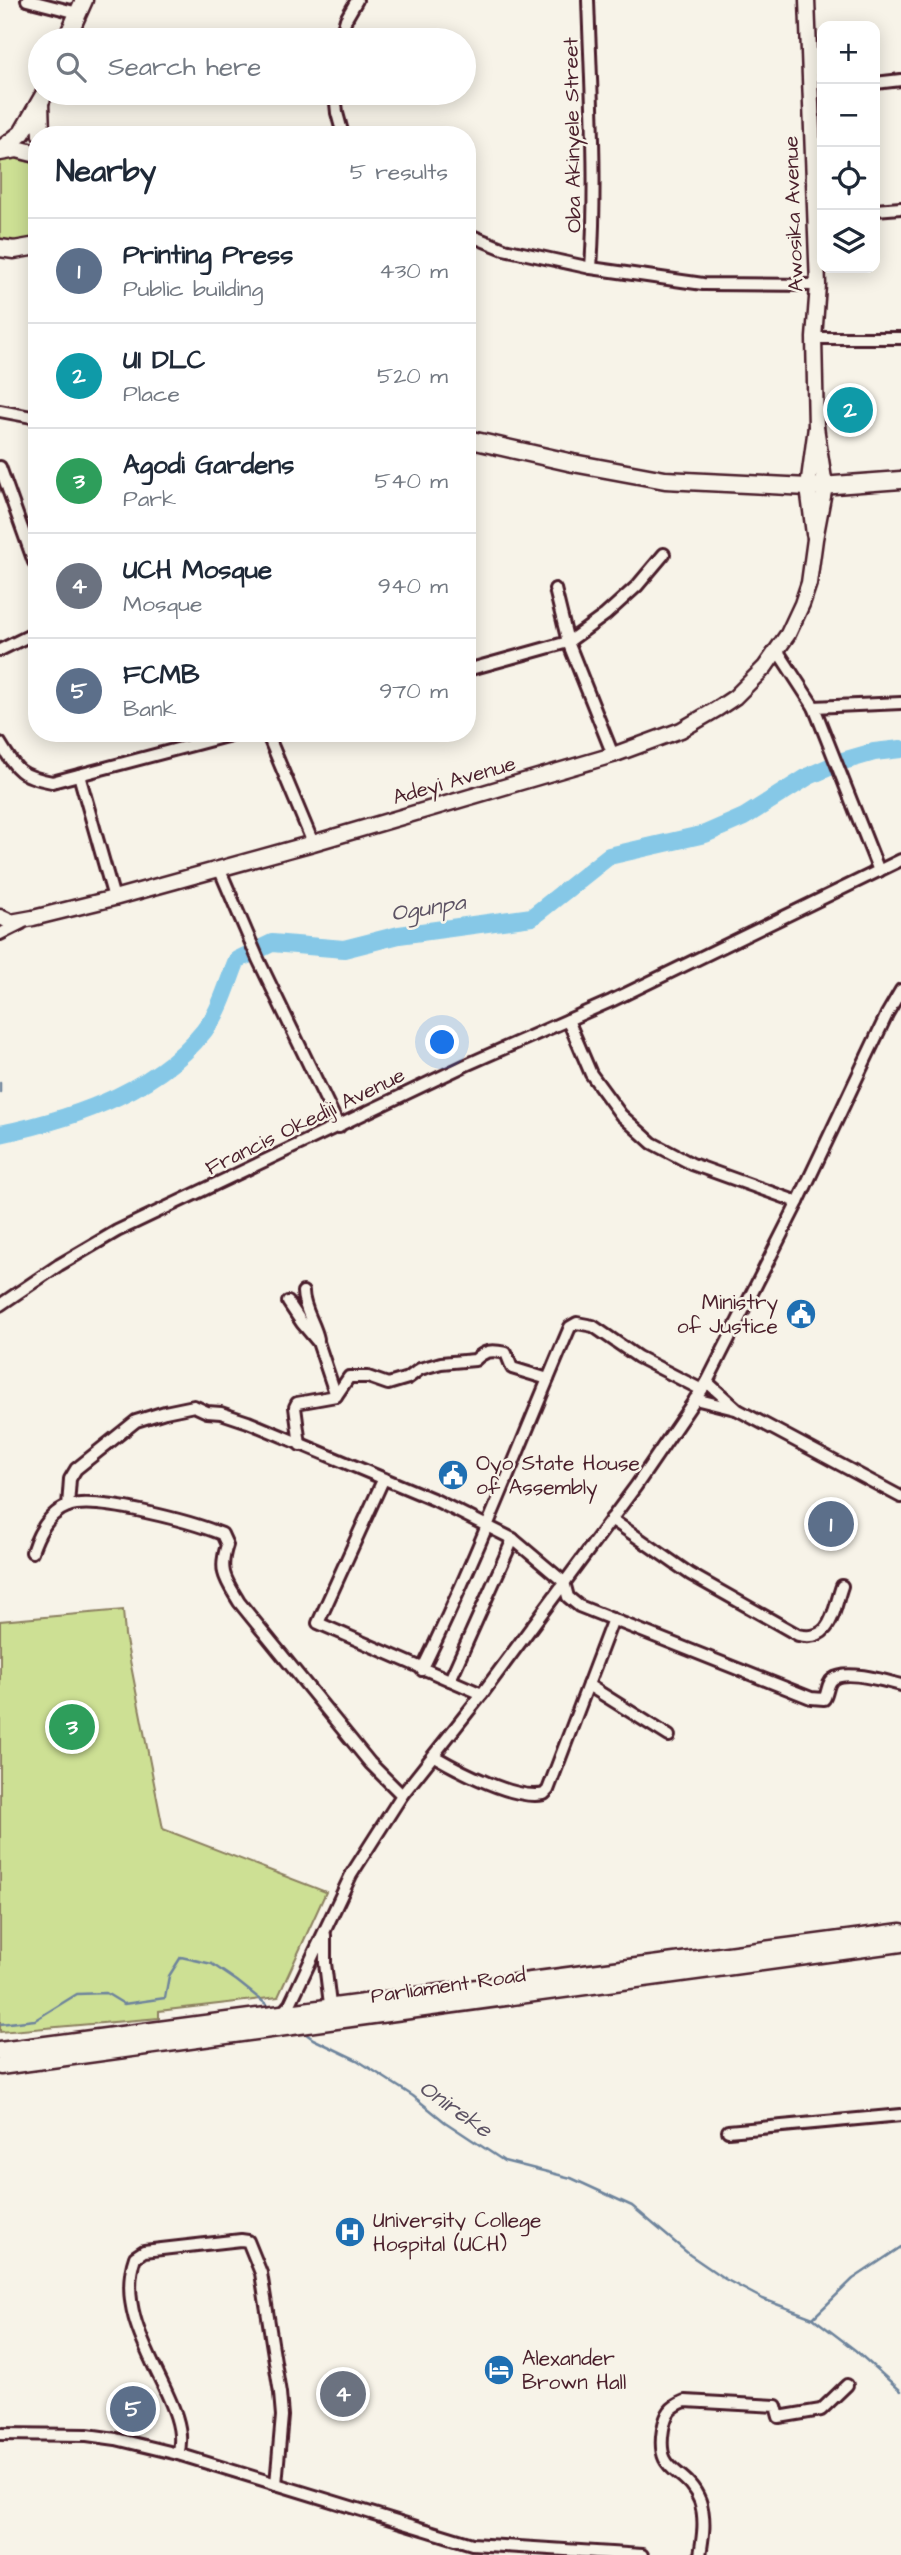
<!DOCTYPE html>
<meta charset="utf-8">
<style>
body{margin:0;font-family:"Architects Daughter",sans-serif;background:#f6f6f7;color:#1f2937}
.controls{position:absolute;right:21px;top:21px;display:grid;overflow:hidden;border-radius:14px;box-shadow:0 4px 18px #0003}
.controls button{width:63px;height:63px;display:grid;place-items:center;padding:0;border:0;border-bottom:2px solid #e0e1e3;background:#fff;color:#1f2937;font:35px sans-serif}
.you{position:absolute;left:443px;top:1043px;width:24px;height:24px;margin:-18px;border:5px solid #fff;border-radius:50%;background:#1a73e8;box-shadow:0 0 0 10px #1a73e833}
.badge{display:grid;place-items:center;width:46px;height:46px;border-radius:50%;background:#ea580c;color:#fff;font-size:23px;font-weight:700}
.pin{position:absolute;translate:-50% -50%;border:4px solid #fff;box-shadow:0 2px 7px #0006}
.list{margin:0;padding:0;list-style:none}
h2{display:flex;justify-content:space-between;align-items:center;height:91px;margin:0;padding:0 28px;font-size:30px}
h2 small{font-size:23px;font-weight:400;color:#747a83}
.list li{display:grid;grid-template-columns:46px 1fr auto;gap:21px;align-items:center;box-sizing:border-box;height:105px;padding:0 28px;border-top:2px solid #e0e1e3}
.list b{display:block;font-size:26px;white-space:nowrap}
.list p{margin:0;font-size:23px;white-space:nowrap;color:#747a83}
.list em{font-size:23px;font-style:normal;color:#747a83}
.icon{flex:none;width:38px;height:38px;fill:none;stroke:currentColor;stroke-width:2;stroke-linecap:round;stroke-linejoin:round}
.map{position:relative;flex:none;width:901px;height:2555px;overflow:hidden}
.search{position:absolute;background:#fff;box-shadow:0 4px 18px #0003;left:28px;top:28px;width:448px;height:77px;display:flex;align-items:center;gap:18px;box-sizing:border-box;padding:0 24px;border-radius:38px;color:#747a83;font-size:26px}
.panel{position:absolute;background:#fff;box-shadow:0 4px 18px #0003;left:28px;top:126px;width:448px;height:616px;border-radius:28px}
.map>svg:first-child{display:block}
</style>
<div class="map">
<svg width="901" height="2555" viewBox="0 0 901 2555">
<rect width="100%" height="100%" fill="#f7f3e8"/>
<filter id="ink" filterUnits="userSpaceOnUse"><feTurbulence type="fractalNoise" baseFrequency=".0143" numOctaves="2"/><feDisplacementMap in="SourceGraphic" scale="14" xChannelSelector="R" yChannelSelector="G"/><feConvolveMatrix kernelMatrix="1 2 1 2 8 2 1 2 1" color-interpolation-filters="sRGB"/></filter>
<g filter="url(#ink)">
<g fill="#cde094" stroke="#8c8060" stroke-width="2">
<polygon points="15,158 37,164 37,239 21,244 0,240 0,161"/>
<polygon points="123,1610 125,1635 163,1829 326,1892 278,1997 159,2011 159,2018 0,2032 0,1621"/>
</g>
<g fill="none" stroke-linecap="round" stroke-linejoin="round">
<g stroke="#6e849c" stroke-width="2.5">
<polyline points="0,1083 0,1092"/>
<polyline points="0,2024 35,2020 77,1994 106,1993 124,2004 165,1998 169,1976 181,1957 212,1964 237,1981 271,2008"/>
<polyline points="302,2031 313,2039 357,2060 413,2096 445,2122 504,2161 571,2178 632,2206 690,2255 725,2279 763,2299 813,2318 855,2350 901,2391"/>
<polyline points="814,2317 853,2279 901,2247"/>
</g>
<path stroke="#86c8e7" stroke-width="18" d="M0 1134C77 1118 166 1088 212 1020 223 1003 229 979 237 960L272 943 344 949 399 935 532 917 609 856 705 834 744 817 809 776 843 761 874 752 901 749"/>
<g stroke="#4a1f2b" stroke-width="16">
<g id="minor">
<polyline points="27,0 78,13"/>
<path d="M588 0C591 89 597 179 591 268"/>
<polyline points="340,40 346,19 357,0"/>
<polyline points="875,83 901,80"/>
<polyline points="335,93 337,113 343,135"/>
<polyline points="875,210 901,208"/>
<polyline points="467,234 504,249 591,268 703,284 818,285"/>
<polyline points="814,338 901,338"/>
<polyline points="0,411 37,418"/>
<polyline points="0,467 34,562"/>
<polyline points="555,589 568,642 613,755"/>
<polyline points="0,650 37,632"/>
<polyline points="777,650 814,707 879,871"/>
<polyline points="467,670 568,642 605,615 637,586 664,554"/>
<polyline points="814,707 901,703"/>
<polyline points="267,733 313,843"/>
<path d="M0 743C17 771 20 776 52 782L238 733"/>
<polyline points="79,775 114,898"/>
<polyline points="219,868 258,959 339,1127"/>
<polyline points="0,934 22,923"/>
<polyline points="568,1020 591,1074 621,1115 652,1143 692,1164 798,1202"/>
<path d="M303 1292C303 1308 315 1324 318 1339"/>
<polyline points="288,1302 302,1323 318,1342 336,1396"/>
<polyline points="0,1305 59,1265 117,1231 466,1065 611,1001 901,860"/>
<polyline points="707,1382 738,1410 901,1497"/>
<polyline points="695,1399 735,1409"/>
<path d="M300 1445 295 1407 297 1403 336 1396 349 1377H368L388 1384 408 1378 420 1369 441 1363 475 1360C485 1350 492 1350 506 1353L512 1368 548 1379"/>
<polyline points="383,1480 318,1623 482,1694"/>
<path d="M68 1506 70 1479 76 1469 136 1421 165 1412 194 1406 207 1412 221 1413 248 1422 435 1500 513 1539 564 1582 568 1597 579 1606 811 1698 824 1699C828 1693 827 1683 833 1679 846 1669 886 1681 901 1685"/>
<path d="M611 1519 690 1574 798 1635C832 1643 833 1611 842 1586"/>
<path d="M32 1552C38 1534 48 1513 68 1506 97 1496 192 1522 222 1534L227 1545C218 1572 226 1580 239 1602L370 1763 402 1795"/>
<path d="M422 1670C477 1558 521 1441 570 1327L577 1323 593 1326 638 1357 702 1390"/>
<polyline points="450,1680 513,1539"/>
<polyline points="588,1685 669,1736"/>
<path d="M434 1756C458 1770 516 1801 544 1794L548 1790 613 1619"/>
<polyline points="325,1935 325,1963 331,2013"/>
<polyline points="286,2014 284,2011 290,2004 351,1875 402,1795 482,1694 636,1486 707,1382 798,1202 887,1014 901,990"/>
<polyline points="728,2131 901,2115"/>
<polyline points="0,2434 87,2435 116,2439 178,2454 472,2544 642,2555"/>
<path d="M178 2454C195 2403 109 2332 135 2257L144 2251 241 2240 248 2241 261 2273 280 2393 282 2416 276 2484"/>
<path d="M700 2555C703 2537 706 2519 700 2501 686 2465 655 2477 663 2429 666 2413 670 2407 685 2401L776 2406 779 2417 821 2410 847 2385"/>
</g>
</g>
<g stroke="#4a1f2b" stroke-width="19">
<g id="tertiary">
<polyline points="807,0 818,285 814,338 816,427 808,487 814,534"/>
<polyline points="0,917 11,922 33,918 114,898 313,843 613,755 681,730 717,709 735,697 765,667 788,634 802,604 809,583 815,539 825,486 816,427"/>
</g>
</g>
<g stroke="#4a1f2b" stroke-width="21">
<g id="secondary">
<polyline points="66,40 84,0"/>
<polyline points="40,103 41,135"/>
<polyline points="0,150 22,133 45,93"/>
<polyline points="0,152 17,149 37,154"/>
<polyline points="0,248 14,250 37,246"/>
<polyline points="467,439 573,463 665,480 808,487 901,480"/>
<polyline points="0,2051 901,1932"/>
<polyline points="0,2066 901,1943"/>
</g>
</g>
<use href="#minor" stroke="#f7f3e8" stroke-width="10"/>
<use href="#tertiary" stroke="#f7f3e8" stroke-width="14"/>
<use href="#secondary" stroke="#f7f3e8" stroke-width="16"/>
</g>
</g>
<defs>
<g id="civic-disc" transform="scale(1.575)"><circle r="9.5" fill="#1f6fb2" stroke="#f7f3e8"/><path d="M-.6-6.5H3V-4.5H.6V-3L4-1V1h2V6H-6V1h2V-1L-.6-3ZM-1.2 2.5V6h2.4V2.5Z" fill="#fff"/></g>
<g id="hospital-disc" transform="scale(1.575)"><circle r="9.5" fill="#1f6fb2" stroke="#f7f3e8"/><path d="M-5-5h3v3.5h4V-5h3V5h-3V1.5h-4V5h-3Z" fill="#fff"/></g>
<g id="hotel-disc" transform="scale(1.575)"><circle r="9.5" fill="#1f6fb2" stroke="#f7f3e8"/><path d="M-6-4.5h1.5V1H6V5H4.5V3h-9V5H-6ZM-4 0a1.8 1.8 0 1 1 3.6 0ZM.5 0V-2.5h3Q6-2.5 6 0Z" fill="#fff"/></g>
</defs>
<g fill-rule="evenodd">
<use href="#civic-disc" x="801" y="1314"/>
<use href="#civic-disc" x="453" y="1475"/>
<use href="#hospital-disc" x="350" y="2232"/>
<use href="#hotel-disc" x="499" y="2370"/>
</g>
<g text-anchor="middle" stroke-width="5" stroke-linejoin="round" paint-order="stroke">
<g font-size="21" fill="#4a1f2b" stroke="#f7f3e8">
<text transform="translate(572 135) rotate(-91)" y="7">Oba Akinyele Street</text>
<text transform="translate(793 214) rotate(-92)" y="7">Awosika Avenue</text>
<text transform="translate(454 780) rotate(-16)" y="7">Adeyi Avenue</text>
<text transform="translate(305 1121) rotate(-26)" y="7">Francis Okediji Avenue</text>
<text transform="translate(448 1985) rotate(-8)" y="7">Parliament Road</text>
</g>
<g font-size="21" fill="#4a1f2b" stroke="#f7f3e8" text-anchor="start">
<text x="778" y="1309" text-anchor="end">Ministry<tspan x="778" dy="24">of Justice</tspan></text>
<text x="476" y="1470">Oyo State House<tspan x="476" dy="24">of Assembly</tspan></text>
<text x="373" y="2227">University College<tspan x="373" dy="24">Hospital (UCH)</tspan></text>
<text x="522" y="2365">Alexander<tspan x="522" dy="24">Brown Hall</tspan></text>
</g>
<g font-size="23" font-style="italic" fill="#5c5263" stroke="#f7f3e8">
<text transform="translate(428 907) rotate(-9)" y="8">Ogunpa</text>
<text transform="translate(456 2108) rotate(35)" y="8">Onireke</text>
</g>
</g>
</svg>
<div class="controls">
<button>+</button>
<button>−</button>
<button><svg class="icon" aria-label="locate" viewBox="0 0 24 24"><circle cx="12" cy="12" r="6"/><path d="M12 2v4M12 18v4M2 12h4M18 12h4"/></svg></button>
<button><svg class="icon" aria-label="layers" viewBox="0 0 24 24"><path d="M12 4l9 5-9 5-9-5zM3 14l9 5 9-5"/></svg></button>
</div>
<div class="you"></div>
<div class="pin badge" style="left:831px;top:1524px;background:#5c6f8a">1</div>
<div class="pin badge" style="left:850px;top:410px;background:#0f9aa8">2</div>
<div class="pin badge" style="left:72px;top:1727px;background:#2e9e5b">3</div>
<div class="pin badge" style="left:343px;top:2394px;background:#6b7280">4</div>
<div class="pin badge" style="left:133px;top:2409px;background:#5c6f8a">5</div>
<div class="search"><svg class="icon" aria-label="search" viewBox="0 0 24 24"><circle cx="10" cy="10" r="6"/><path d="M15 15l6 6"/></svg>Search here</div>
<section class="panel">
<h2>Nearby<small>5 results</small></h2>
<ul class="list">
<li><span class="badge" style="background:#5c6f8a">1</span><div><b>Printing Press</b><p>Public building</p></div><em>430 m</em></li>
<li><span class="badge" style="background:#0f9aa8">2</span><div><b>UI DLC</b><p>Place</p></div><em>520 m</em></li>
<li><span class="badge" style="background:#2e9e5b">3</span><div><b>Agodi Gardens</b><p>Park</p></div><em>540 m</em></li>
<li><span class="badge" style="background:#6b7280">4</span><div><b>UCH Mosque</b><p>Mosque</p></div><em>940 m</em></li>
<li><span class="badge" style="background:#5c6f8a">5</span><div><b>FCMB</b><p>Bank</p></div><em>970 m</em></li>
</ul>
</section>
</div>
